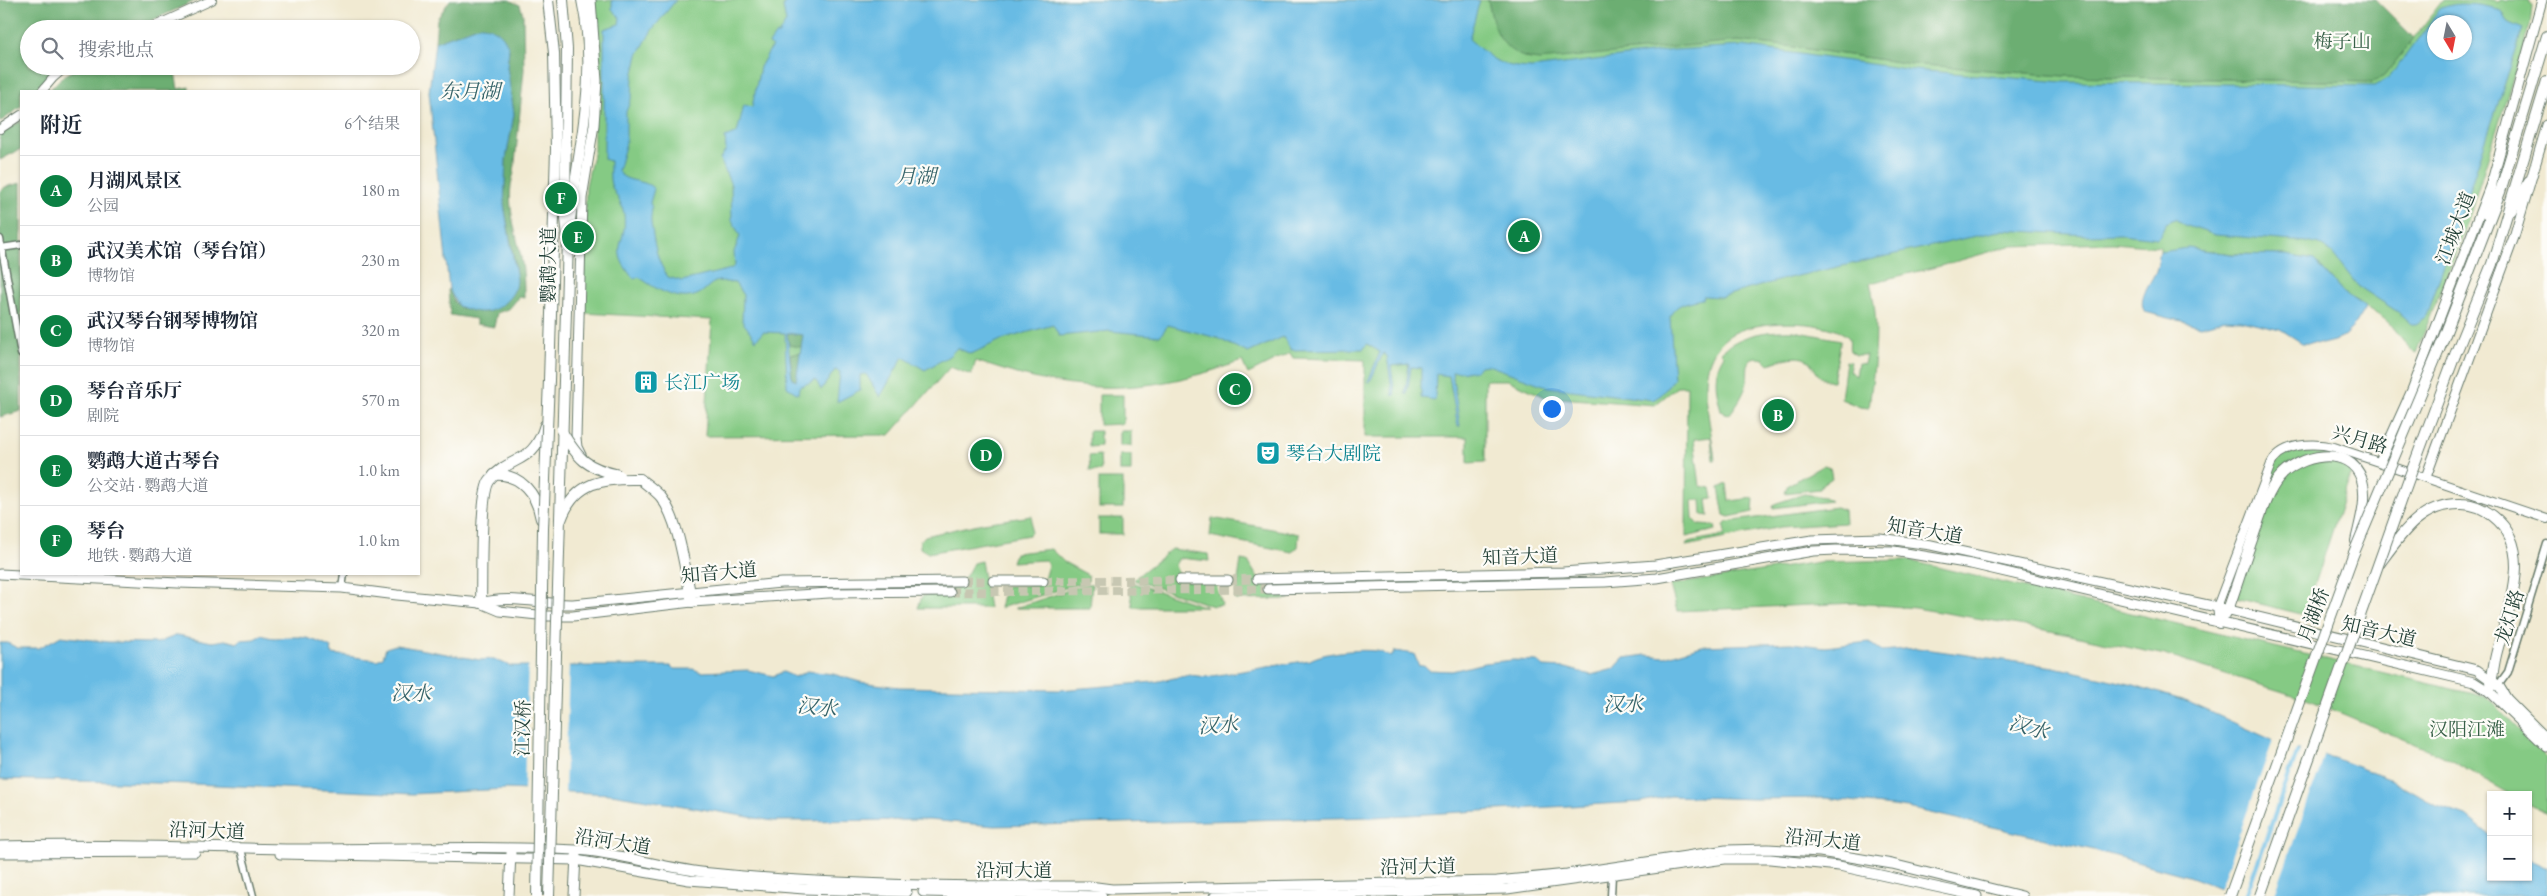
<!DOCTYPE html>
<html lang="zh">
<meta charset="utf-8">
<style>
body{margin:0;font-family:"EB Garamond","Noto Serif SC",serif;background:#f2f2f3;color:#1f2937}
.controls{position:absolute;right:15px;bottom:15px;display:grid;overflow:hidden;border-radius:0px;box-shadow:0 1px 4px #0004}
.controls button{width:45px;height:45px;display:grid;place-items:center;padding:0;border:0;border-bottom:1px solid #e0e1e3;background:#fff;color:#1f2937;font:25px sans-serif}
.compass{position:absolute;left:2427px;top:15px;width:45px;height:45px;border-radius:50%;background:#fff;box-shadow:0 1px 4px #0004;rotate:170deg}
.you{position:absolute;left:1551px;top:408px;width:18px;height:18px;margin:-12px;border:4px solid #fff;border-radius:50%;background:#1a73e8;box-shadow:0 0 0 8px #1a73e833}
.badge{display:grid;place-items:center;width:32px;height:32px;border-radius:50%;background:#0b8043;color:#fff;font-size:16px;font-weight:700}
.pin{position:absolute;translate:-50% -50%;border:2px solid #fff;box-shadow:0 1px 5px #0006}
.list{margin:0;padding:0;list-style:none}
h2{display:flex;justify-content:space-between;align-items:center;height:65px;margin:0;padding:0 20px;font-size:21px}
h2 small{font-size:16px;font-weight:400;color:#747a83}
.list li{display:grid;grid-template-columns:32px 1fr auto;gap:15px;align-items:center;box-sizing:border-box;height:70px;padding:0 20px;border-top:1px solid #e0e1e3}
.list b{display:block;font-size:19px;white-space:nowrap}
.list p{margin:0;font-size:16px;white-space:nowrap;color:#747a83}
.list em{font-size:16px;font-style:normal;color:#747a83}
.icon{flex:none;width:28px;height:28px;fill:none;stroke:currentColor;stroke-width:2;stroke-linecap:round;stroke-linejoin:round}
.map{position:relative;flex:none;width:2547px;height:896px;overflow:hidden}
.search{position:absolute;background:#fff;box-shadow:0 1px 4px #0004;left:20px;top:20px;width:400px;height:55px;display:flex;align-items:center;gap:12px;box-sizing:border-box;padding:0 18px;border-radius:28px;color:#747a83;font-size:19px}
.panel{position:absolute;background:#fff;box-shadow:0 1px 4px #0004;left:20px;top:90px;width:400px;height:485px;border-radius:0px}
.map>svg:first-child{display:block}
</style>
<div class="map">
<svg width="2547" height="896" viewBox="0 0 2547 896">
<rect width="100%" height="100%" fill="#fdfcf7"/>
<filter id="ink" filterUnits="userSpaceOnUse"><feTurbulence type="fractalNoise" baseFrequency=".02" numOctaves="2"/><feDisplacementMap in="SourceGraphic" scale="10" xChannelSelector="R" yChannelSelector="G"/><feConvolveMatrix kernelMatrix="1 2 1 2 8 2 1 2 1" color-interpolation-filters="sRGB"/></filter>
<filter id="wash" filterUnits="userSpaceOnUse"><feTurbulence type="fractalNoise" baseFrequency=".0096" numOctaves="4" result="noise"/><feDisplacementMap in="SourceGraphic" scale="20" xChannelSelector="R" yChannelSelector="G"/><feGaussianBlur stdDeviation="1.12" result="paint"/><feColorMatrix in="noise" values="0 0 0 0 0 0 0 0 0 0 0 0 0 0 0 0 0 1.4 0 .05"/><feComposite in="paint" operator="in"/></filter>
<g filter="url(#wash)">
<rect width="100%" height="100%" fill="#f1ead2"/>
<g fill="#85ca84" stroke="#52845c" fill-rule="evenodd">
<path d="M593 0H1488C1493 26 1502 51 1530 59L1737 41 1787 46 1912 64 2064 76 2372 82 2384 76 2443 0H2486L2499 2 2500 0H2529L2532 7 2530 25 2465 230 2416 353 2411 350 2389 322 2344 293 2314 260 2287 255 2231 254 2195 249 2160 252V247L2113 243 2010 246 1940 266 1870 283C1881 325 1874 366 1869 408L1860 407 1841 399 1846 361 1851 362 1849 371 1856 376 1858 363 1864 364 1866 355H1856L1850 351C1848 346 1852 339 1846 335 1821 319 1759 320 1734 333 1724 338 1715 348 1711 358 1699 384 1712 432 1715 460H1713L1711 437 1694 439 1700 486 1711 488 1713 498 1707 499 1709 516 1702 515 1701 500H1692L1693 518 1699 525 1715 526 1716 530 1686 537 1687 386H1678L1655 405 1545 397 1508 380H1485V462L1468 463V437H1365V360L1293 358 1290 353 1248 374 1242 361C1142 396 1076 396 976 361L971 375 950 367 890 435 705 436 712 320 583 313 586 186 594 150ZM2434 22H2464V52H2434Z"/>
<path d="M1794 331 1841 340 1833 381C1804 380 1825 342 1769 364L1764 359C1743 354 1749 371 1747 382 1745 393 1736 406 1729 415L1724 414 1721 410C1716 391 1712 373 1724 355L1721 352C1740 334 1769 330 1794 331Z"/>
<polygon points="1099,395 1123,395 1123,424 1099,425"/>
<polygon points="1089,431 1100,431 1100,446 1089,447"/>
<rect x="1120" y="431" width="11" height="15"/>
<path d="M2318 447 2356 458 2305 615 2236 598C2242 575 2265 471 2278 459 2289 448 2304 448 2318 447Z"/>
<polygon points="1100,455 1101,471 1090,471 1089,456"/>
<rect x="1120" y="455" width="11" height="16"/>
<polygon points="1824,465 1830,467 1832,478 1822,485 1820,489 1785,493 1788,485"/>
<rect x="1099" y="479" width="24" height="29"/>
<polygon points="1727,484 1729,501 1754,498 1753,512 1729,517 1724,515 1719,488"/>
<polygon points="1804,494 1824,497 1831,501 1773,508 1774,504"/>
<polygon points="1836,507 1844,510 1845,523 1781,527 1686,546 1688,542 1725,535 1724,526 1727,522"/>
<polygon points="1032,516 1031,532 1029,535 928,553 920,548 920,541 925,536 983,523"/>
<rect x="1099" y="518" width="24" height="16"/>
<polygon points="1212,518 1299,534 1298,547 1292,552 1210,536"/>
<polygon points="1051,549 1064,562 1088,575 1088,581 1000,608 1005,586 1038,585 1043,583 1048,565 1045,560 1012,562 1015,553"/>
<path d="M1171 549 1208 554 1209 561 1179 558 1175 565 1180 580 1216 584 1222 605 1213 606 1134 580C1136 576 1164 556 1171 549Z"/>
<path d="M1241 560 1248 561C1258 580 1266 592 1288 597L1289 599 1235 600Z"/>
<polygon points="1907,560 2486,697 2547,758 2547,814 2528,804 2528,795 2512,795 2441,755 2312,701 2165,655 2031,627 1915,608 1856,603 1677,611 1670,585 1819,562"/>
<path d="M981 561 989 608H918L922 596C952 591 959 591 973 563Z"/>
<polygon points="1129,583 1134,583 1206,607 1133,607"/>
<polygon points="1087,584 1092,584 1090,608 1015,608"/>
</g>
<g fill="#6cae72" stroke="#467653">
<polygon points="0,0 197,0 133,29 29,29 29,66 59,66 34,91 21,91 21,107 0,122"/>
<path d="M450 0H509L520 5 523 14 524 70 514 173C503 204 520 240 523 271 524 280 524 289 524 298L519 297 509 309 497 313 494 327 476 324V319L450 315 448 290 449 289 454 302 461 308 486 312 502 304 516 288 515 266 504 205 506 159 514 114 507 67 509 49 478 26 435 42 437 19Z"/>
<path d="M1488 0H2376L2414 38 2384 76 2372 82 2064 76 1912 64 1787 46 1737 41 1539 60C1503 57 1494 32 1488 0Z"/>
<polygon points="81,66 174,66 178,89 189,87 189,91 49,91 62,77"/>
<polygon points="21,121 21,149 0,160 0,134"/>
<polygon points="21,183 21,411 0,417 0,191 5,187"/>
<polygon points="787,333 803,335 801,347 789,345"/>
<polygon points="801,353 796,381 792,379 790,354"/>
</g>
<g fill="#68bbe4" stroke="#447c8c" fill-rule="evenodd">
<path d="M612 0H676L652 30 638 55 633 77 632 96 626 112V143L618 171C625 184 645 178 654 189L650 203C654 210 650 214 651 222 654 242 656 260 668 277L682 281 731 269 735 265 734 252 740 236 732 220 731 185 720 159 726 150 725 138 737 133 744 105 752 107 760 67 772 46 769 44 776 34 778 35 786 22 783 7 787 0H1480L1469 39C1493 60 1499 67 1532 68L1674 50 1742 46 1913 70 2063 82 2375 86 2389 78 2440 9C2456 0 2483 5 2502 10L2509 23 2523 29 2427 316 2415 324H2411L2398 312 2358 286 2332 253 2320 245 2307 242 2215 235 2184 225 2175 219 2166 223 2161 234 2157 238 2122 234 2087 235 2003 230 1784 279 1721 297 1703 296 1702 299C1689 302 1675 303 1670 317L1674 379 1661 395 1653 400 1548 387 1488 365 1480 366 1476 371 1452 372 1460 426 1458 427 1449 376 1436 374 1435 400 1421 398V368L1411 367 1407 394H1405L1409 364 1391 366 1395 395 1393 396 1387 356 1383 353 1370 382 1368 381 1380 352 1367 344 1363 349 1291 350 1283 337 1248 353 1217 338 1168 325 1160 336 1110 331 1059 336 1053 325 1001 340 971 354 957 348 949 356 925 370 903 357 880 397 866 374 860 375V390L837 402 840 372 835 370 821 390 816 380 799 387 798 394 787 387 785 333 763 332 756 340 742 321 743 295 735 283 718 281C710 283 706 290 699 294 679 304 654 288 639 277L634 279C606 247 628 245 624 214 622 202 615 195 611 185 609 178 610 168 610 161L604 159V29L619 24 620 18 612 9ZM2434 22H2464V52H2434ZM787 333 803 335 796 381 792 379Z"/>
<path d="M478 26C492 25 505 34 509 49L507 67 514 114 506 159 504 205 517 280C516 296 498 313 481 312 474 312 465 309 458 306L449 289 429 92 435 42Z"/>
<path d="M2188 248 2231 254 2287 255 2314 260 2344 293 2366 308 2356 324 2345 335 2334 341 2322 344 2302 343 2280 329 2241 320 2225 319 2201 326 2145 312C2137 300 2149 285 2154 275 2158 269 2158 259 2160 252Z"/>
<path d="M178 635 212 642 225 640 237 643 241 640 254 639 262 635C274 640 280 637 293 637 307 636 319 642 331 648L332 654 377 660 383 657 386 648 396 645 480 660 494 659 510 666H671L674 669H693L701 672 748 670 773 676 783 672 795 677 807 671 833 674 860 682 899 687 1059 690 1154 682 1190 675 1206 677 1310 660C1324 652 1359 649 1376 651 1381 651 1386 655 1391 657L1395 651 1414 654 1419 666 1424 665 1429 670 1452 671 1484 663 1513 660 1537 661 1544 667 1566 668 1591 675 1614 669 1624 658 1646 655 1664 657 1702 646 1791 643 1825 647 1869 642 1882 651 1917 648 2054 667 2134 685 2188 702 2290 748 2334 758 2392 780 2437 806 2466 816 2491 836V877H2528V859L2547 868V896H2242L2188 876 2094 850 1908 808 1826 798 1753 799 1671 796 1640 802 1373 817 994 826 929 820 773 821 612 794 506 789 412 794 194 784 0 779V643H8L17 648H39L61 636 108 642 157 643Z"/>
</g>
<g fill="#f1ead2">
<polygon points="528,662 569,663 565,795 524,792"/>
<polygon points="2274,738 2297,747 2243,896 2235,896 2219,890"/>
<polygon points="2301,748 2325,754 2274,896 2248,896"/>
</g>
</g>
<g filter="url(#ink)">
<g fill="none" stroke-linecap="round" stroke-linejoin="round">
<g stroke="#c7c7b2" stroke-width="9" stroke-dasharray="9 4.5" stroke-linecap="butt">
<polyline points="1228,580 1257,579"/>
<polyline points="962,581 993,581"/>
<polyline points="1043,581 1180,580"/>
<polyline points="950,592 1268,589"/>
</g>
<g stroke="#687a6b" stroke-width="9">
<g id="minor">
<polyline points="0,239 21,354"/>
<polyline points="1,248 21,245"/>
<polyline points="342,588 344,574"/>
<polyline points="2497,687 2508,672 2547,544"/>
<polyline points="242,853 253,896"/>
<polyline points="1611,896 1612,875"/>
</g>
</g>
<g stroke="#687a6b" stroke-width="10">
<g id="tertiary">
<polyline points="148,29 212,0"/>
<polyline points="42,91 53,78 67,66"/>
<polyline points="0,129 21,115"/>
<path d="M2219 623 2217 607 2271 464C2281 443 2313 442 2334 447L2547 519"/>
</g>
</g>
<g stroke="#687a6b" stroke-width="11">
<g id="secondary">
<polyline points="582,457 577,447 576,438 582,198 594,125 597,81 591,0"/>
<polyline points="2380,461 2412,390 2492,181 2542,0"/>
<polyline points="2426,477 2514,237 2547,125"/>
<polyline points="0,574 178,583 342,588 397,595 481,603 500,611 547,616 573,616 692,602 829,593 950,592"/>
<polyline points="1257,579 1563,572 1655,565 1812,540 1880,538 1931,545 2217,607 2477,670 2499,686 2507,699 2547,739"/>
<polyline points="1180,580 1228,580"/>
<polyline points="993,581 1043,581"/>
<polyline points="1268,589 1605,582 1657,578 1813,551 1836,550 1894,551 1971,564 2474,682 2490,692 2547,747"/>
<path d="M481 603C510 594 544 605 573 604L781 583 962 581"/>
<path d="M0 846C99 843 197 848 296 849 389 849 483 845 576 850 622 853 666 869 711 873 837 886 963 886 1089 886L1112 889 1497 881 1567 874 1726 850 1768 849 1820 852 1892 864 2022 896"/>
<polyline points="0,853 195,852"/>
<polyline points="280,854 576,860 689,880 804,889 907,892"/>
<polyline points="923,892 1102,896"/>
<polyline points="509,896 511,853"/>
<polyline points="574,896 576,856"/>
<polyline points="1215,896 1507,889 1725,859 1770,859 1839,866 1977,896"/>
</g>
</g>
<g stroke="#687a6b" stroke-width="12">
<g id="primary">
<polyline points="548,0 554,53 556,149 549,380"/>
<polyline points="563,0 567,49 565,207 568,239 564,381"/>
<path d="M494 475C521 473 537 495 541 519"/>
<path d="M640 479C647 485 655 490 661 497 680 522 685 572 692 602"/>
<path d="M481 603C482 581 479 492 490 480 511 454 533 466 545 425"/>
</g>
</g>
<g stroke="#687a6b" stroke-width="12">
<g id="trunk">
<polyline points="2511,211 2529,181"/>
<polyline points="2487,215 2492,181"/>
<path d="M568 239C575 159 600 81 582 0"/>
<polyline points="2439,350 2500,192 2547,36"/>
<polyline points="2455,355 2492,264 2547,81"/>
<path d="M2380 563C2401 534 2422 502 2462 504 2474 504 2483 508 2493 516 2537 550 2506 612 2496 655 2493 667 2492 680 2490 692"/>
<path d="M2219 623 2228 610C2237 584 2245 559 2254 534 2261 514 2266 494 2279 478 2298 455 2350 443 2362 480 2368 499 2360 522 2356 541"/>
</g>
</g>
<use href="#minor" stroke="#fff" stroke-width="6"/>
<use href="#tertiary" stroke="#fff" stroke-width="8"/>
<use href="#secondary" stroke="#fff" stroke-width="9"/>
<use href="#primary" stroke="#fff" stroke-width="10"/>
<use href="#trunk" stroke="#fff" stroke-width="10"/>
<g stroke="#687a6b" stroke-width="12" stroke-linecap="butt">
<g id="primary-bridge">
<path d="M561 430C578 459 586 468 619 475"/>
<path d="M561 520C575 481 603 478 640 479"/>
<polyline points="537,896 543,529 549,380"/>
<polyline points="549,896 564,381"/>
</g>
</g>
<g stroke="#687a6b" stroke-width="12" stroke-linecap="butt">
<g id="trunk-bridge">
<polyline points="2230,896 2353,555 2439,350"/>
<polyline points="2260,896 2408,481 2455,355"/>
</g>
</g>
<use href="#primary-bridge" stroke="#fff" stroke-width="10"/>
<use href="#trunk-bridge" stroke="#fff" stroke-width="10"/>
</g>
</g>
<defs>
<g id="building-square" transform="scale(1.25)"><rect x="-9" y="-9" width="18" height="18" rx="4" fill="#0f9aa8" stroke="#fdfcf7"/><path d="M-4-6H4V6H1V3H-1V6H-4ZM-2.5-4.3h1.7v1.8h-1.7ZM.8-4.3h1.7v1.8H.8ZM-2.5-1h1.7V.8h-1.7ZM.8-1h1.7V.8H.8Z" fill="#fff"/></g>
<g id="theatre-square" transform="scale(1.25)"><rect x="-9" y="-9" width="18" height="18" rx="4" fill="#0f9aa8" stroke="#fdfcf7"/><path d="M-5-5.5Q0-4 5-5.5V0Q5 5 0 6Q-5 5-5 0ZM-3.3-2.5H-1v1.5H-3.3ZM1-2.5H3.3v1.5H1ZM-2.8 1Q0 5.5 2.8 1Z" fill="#fff"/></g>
</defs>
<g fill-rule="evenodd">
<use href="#building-square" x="646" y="382"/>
<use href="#theatre-square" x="1268" y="453"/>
</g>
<g text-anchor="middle" stroke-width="4.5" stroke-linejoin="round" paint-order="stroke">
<g font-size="19" fill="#386048" stroke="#fdfcf7">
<text x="2342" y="48">梅子山</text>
<text x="2467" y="736">汉阳江滩</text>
</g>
<g font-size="19" fill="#1f3d34" stroke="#fdfcf7">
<text transform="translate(2455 228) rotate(-69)" y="7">江城大道</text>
<text transform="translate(548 265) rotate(-90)" y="7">鹦鹉大道</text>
<text transform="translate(2360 439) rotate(16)" y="7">兴月路</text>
<text transform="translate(1925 530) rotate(9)" y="7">知音大道</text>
<text transform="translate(1520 556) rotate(-2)" y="7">知音大道</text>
<text transform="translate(719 572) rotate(-5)" y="7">知音大道</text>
<text transform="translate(2313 615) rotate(-70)" y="7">月湖桥</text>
<text transform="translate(2509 617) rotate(-73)" y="7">龙灯路</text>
<text transform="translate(2379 631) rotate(13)" y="7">知音大道</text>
<text transform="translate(522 728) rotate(-89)" y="7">江汉桥</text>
<text transform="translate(207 830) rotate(2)" y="7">沿河大道</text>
<text transform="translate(1823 839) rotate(6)" y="7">沿河大道</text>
<text transform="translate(613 841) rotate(9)" y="7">沿河大道</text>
<text transform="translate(1418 866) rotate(-1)" y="7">沿河大道</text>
<text x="1014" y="877">沿河大道</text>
</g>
<g font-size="19" fill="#0d838f" stroke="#fdfcf7" text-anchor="start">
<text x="664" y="389">长江广场</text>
<text x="1286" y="460">琴台大剧院</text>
</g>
<g font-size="20" font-style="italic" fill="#356369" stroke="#fdfcf7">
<text x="470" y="98">东月湖</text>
<text x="916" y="183">月湖</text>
<text transform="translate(411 693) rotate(1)" y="7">汉水</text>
<text transform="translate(1623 704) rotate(-1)" y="7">汉水</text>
<text transform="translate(817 707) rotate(6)" y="7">汉水</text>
<text transform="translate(1218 725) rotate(-3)" y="7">汉水</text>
<text transform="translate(2029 727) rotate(16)" y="7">汉水</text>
</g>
</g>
</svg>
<div class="controls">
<button>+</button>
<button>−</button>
</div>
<svg class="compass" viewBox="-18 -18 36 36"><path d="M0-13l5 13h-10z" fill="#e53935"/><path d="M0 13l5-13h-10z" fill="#747a83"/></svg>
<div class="you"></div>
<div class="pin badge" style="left:1524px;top:236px">A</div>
<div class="pin badge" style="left:1778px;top:415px">B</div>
<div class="pin badge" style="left:1235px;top:389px">C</div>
<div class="pin badge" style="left:986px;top:455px">D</div>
<div class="pin badge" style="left:578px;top:237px">E</div>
<div class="pin badge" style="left:561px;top:198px">F</div>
<div class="search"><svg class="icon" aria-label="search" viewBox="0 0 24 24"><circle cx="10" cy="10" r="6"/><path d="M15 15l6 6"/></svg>搜索地点</div>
<section class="panel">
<h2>附近<small>6个结果</small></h2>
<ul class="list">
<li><span class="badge">A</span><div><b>月湖风景区</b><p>公园</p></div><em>180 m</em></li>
<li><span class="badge">B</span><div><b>武汉美术馆（琴台馆）</b><p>博物馆</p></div><em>230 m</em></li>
<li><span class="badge">C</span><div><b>武汉琴台钢琴博物馆</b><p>博物馆</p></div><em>320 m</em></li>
<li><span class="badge">D</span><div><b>琴台音乐厅</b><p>剧院</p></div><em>570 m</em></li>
<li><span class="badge">E</span><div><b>鹦鹉大道古琴台</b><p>公交站 · 鹦鹉大道</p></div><em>1.0 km</em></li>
<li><span class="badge">F</span><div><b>琴台</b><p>地铁 · 鹦鹉大道</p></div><em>1.0 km</em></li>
</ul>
</section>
</div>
